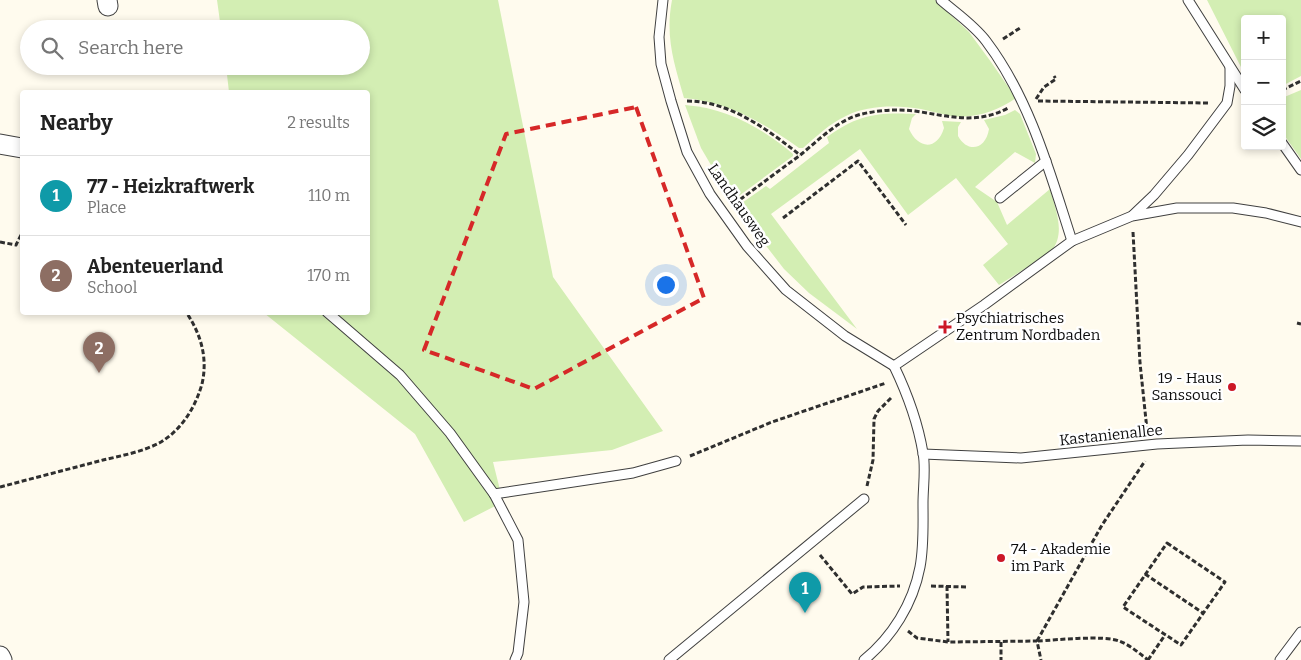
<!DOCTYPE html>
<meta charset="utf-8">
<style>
body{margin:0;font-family:Bitter,serif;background:#f6f6f6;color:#222}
.controls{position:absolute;right:15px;top:15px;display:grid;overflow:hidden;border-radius:5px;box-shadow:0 2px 8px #0003}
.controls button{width:45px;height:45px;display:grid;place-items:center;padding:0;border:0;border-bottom:1px solid #e0e0e0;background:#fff;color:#222;font:25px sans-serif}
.you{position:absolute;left:665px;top:284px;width:18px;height:18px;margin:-12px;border:4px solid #fff;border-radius:50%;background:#1a73e8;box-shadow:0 0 0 8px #1a73e833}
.badge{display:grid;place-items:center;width:32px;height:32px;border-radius:50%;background:#7c3aed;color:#fff;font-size:16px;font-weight:700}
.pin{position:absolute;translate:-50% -41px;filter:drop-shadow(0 1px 2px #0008)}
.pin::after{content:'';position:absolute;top:26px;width:18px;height:15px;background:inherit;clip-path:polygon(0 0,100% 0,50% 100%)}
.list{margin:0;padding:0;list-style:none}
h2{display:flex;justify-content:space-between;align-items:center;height:65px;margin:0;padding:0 20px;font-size:21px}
h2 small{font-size:16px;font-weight:400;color:#767676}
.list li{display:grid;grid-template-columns:32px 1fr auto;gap:15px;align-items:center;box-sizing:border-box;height:80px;padding:0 20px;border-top:1px solid #e0e0e0}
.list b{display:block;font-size:19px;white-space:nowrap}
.list p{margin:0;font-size:16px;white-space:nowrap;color:#767676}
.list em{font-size:16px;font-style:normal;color:#767676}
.icon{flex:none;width:28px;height:28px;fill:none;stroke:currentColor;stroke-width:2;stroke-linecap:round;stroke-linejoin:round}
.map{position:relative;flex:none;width:1301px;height:660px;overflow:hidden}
.search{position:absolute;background:#fff;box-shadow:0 2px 8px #0003;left:20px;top:20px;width:350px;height:55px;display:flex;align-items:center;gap:12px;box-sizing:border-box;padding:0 18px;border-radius:28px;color:#767676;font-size:19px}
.panel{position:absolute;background:#fff;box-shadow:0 2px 8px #0003;left:20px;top:90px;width:350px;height:225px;border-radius:5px}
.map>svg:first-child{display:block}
</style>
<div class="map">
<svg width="1301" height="660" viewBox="0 0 1301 660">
<rect width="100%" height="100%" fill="#fffbee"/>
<g fill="#d3eeb3">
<polygon points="217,0 498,0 553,277 663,431 612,450 493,462 503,502 464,522 415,434 264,313 368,312 368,92 229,92 226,66 361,66 361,29 221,29"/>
<path d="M672 0H935L969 32 991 62 1016 98C998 111 974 119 951 116 941 114 931 111 921 109 898 105 867 105 846 116 830 123 816 137 803 148H799C764 123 728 102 684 98 674 63 665 37 672 0Z"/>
<polygon points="1207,0 1301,0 1301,76 1282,86 1282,19 1245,19 1245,75"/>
<polygon points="1301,90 1301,159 1282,132 1282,98"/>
<path d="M685 105C727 108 762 128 793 154V156L732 201 701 148Z"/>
<path d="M1015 110 1020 114 1036 154 1035 163 1015 152 975 187 997 202 1007 225 1050 189C1056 211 1066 233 1051 252L999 285 983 265 1008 244 956 178 908 215 860 149 771 214 857 329 809 293 784 269 736 207 766 186 770 189 829 143 827 137C858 114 879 112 916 114L912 118 909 129C918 149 937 151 944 128L942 121 961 122 958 127V136C968 154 986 149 989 129L984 120 1005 115Z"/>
</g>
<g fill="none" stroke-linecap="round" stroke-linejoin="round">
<g stroke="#404040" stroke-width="11">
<g id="service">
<polyline points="663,0 659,37 661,64 671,101 687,152 710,194 747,246 786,290 845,336 894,366"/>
<path d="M941 0C956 13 974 25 986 41 1030 99 1050 173 1072 241"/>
<polyline points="1188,0 1245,90"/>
<polyline points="1282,143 1301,170"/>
<polyline points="1000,198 1046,161"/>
<polyline points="1133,215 1154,195 1188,155 1227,103 1230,86 1230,68"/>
<polyline points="327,312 400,375 450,433 494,494 518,540 524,602 518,653 515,660"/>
<polyline points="894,366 984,305 1072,241 1132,216 1177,208 1233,208 1266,213 1301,222"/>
<polyline points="923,454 1021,458 1157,444 1248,440 1301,441"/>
<polyline points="494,494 633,473 676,461"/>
<polyline points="669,660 864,499"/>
<path d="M864 660C892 637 913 604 920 567 924 546 923 524 923 503 923 487 926 468 923 453 918 423 907 393 894 366"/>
<polyline points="1280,660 1301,632"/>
</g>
</g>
<g stroke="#404040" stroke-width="21">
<g id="minor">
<polyline points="107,0 108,6"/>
<polyline points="0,144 22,148"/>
<polyline points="0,656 2,660"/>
</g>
</g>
<g stroke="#2f2f2f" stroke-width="3" stroke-dasharray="5 2.5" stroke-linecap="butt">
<polyline points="1003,39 1020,28"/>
<polyline points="1282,90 1301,81"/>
<polyline points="1036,99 1044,87 1056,79 1054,76"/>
<path d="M687 101C730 101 768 130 800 155"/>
<polyline points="1038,101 1209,103"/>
<path d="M734 204C756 188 777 172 799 156 818 141 837 120 862 114 879 110 898 109 915 111 948 116 977 125 1008 108"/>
<polyline points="783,218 858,161 906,225"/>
<polyline points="1133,232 1140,363 1147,430"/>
<polyline points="0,242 16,245 22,233"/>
<polyline points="1297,323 1301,324"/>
<polyline points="690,456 772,422 886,383"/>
<polyline points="867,486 873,460 874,419 878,411 892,397"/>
<path d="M0 487C34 478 69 469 103 460 121 456 145 451 161 442 182 429 195 408 202 384 208 358 201 334 186 312"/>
<polygon points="1167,543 1225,582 1181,645 1123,607"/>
<polyline points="820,555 852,594 863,587 900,586"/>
<polyline points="1145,574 1203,613"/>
<polyline points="931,586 966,587"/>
<polyline points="947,586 948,642"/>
<polyline points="908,631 917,638 948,642 1037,641 1041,660"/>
<polyline points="1037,641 1102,525 1145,461"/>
<path d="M1038 641C1056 640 1104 635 1119 641 1130 645 1139 653 1148 660"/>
<polyline points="1001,642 1001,660"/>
<polyline points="1148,660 1165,635"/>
</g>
<use href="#service" stroke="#fff" stroke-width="9"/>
<use href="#minor" stroke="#fff" stroke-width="19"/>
</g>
<path fill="none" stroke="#d62828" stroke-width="4" stroke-dasharray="10 6" stroke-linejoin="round" d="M636 107 704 298 534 389 424 350 506 134Z"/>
<g fill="#cc1726" stroke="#fff" stroke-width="2">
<path d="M942.5 319.5h5v5h5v5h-5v5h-5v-5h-5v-5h5z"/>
<circle cx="1232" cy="387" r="5"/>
<circle cx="1001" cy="558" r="5"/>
</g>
<g text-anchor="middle" stroke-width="5" stroke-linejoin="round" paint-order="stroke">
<g font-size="15" fill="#0d0d0d" stroke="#fff">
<text transform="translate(739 205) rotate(55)" y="5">Landhausweg</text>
<text transform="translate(1111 435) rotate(-6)" y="5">Kastanienallee</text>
</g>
<g font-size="15" fill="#0d0d0d" stroke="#fff" text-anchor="start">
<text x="956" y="323">Psychiatrisches<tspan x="956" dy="17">Zentrum Nordbaden</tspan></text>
<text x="1222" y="383" text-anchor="end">19 - Haus<tspan x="1222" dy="17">Sanssouci</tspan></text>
<text x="1011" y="554">74 - Akademie<tspan x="1011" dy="17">im Park</tspan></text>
</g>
</g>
</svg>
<div class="controls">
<button>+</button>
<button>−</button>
<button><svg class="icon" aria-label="layers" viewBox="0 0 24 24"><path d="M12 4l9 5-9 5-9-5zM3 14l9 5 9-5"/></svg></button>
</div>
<div class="you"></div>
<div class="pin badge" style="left:805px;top:613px;background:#0f9aa8">1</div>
<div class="pin badge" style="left:99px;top:373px;background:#8d6e63">2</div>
<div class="search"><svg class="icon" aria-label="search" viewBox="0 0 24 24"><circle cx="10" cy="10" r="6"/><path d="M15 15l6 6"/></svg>Search here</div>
<section class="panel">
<h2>Nearby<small>2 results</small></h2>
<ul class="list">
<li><span class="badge" style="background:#0f9aa8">1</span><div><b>77 - Heizkraftwerk</b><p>Place</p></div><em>110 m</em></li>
<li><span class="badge" style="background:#8d6e63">2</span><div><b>Abenteuerland</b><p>School</p></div><em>170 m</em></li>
</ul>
</section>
</div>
